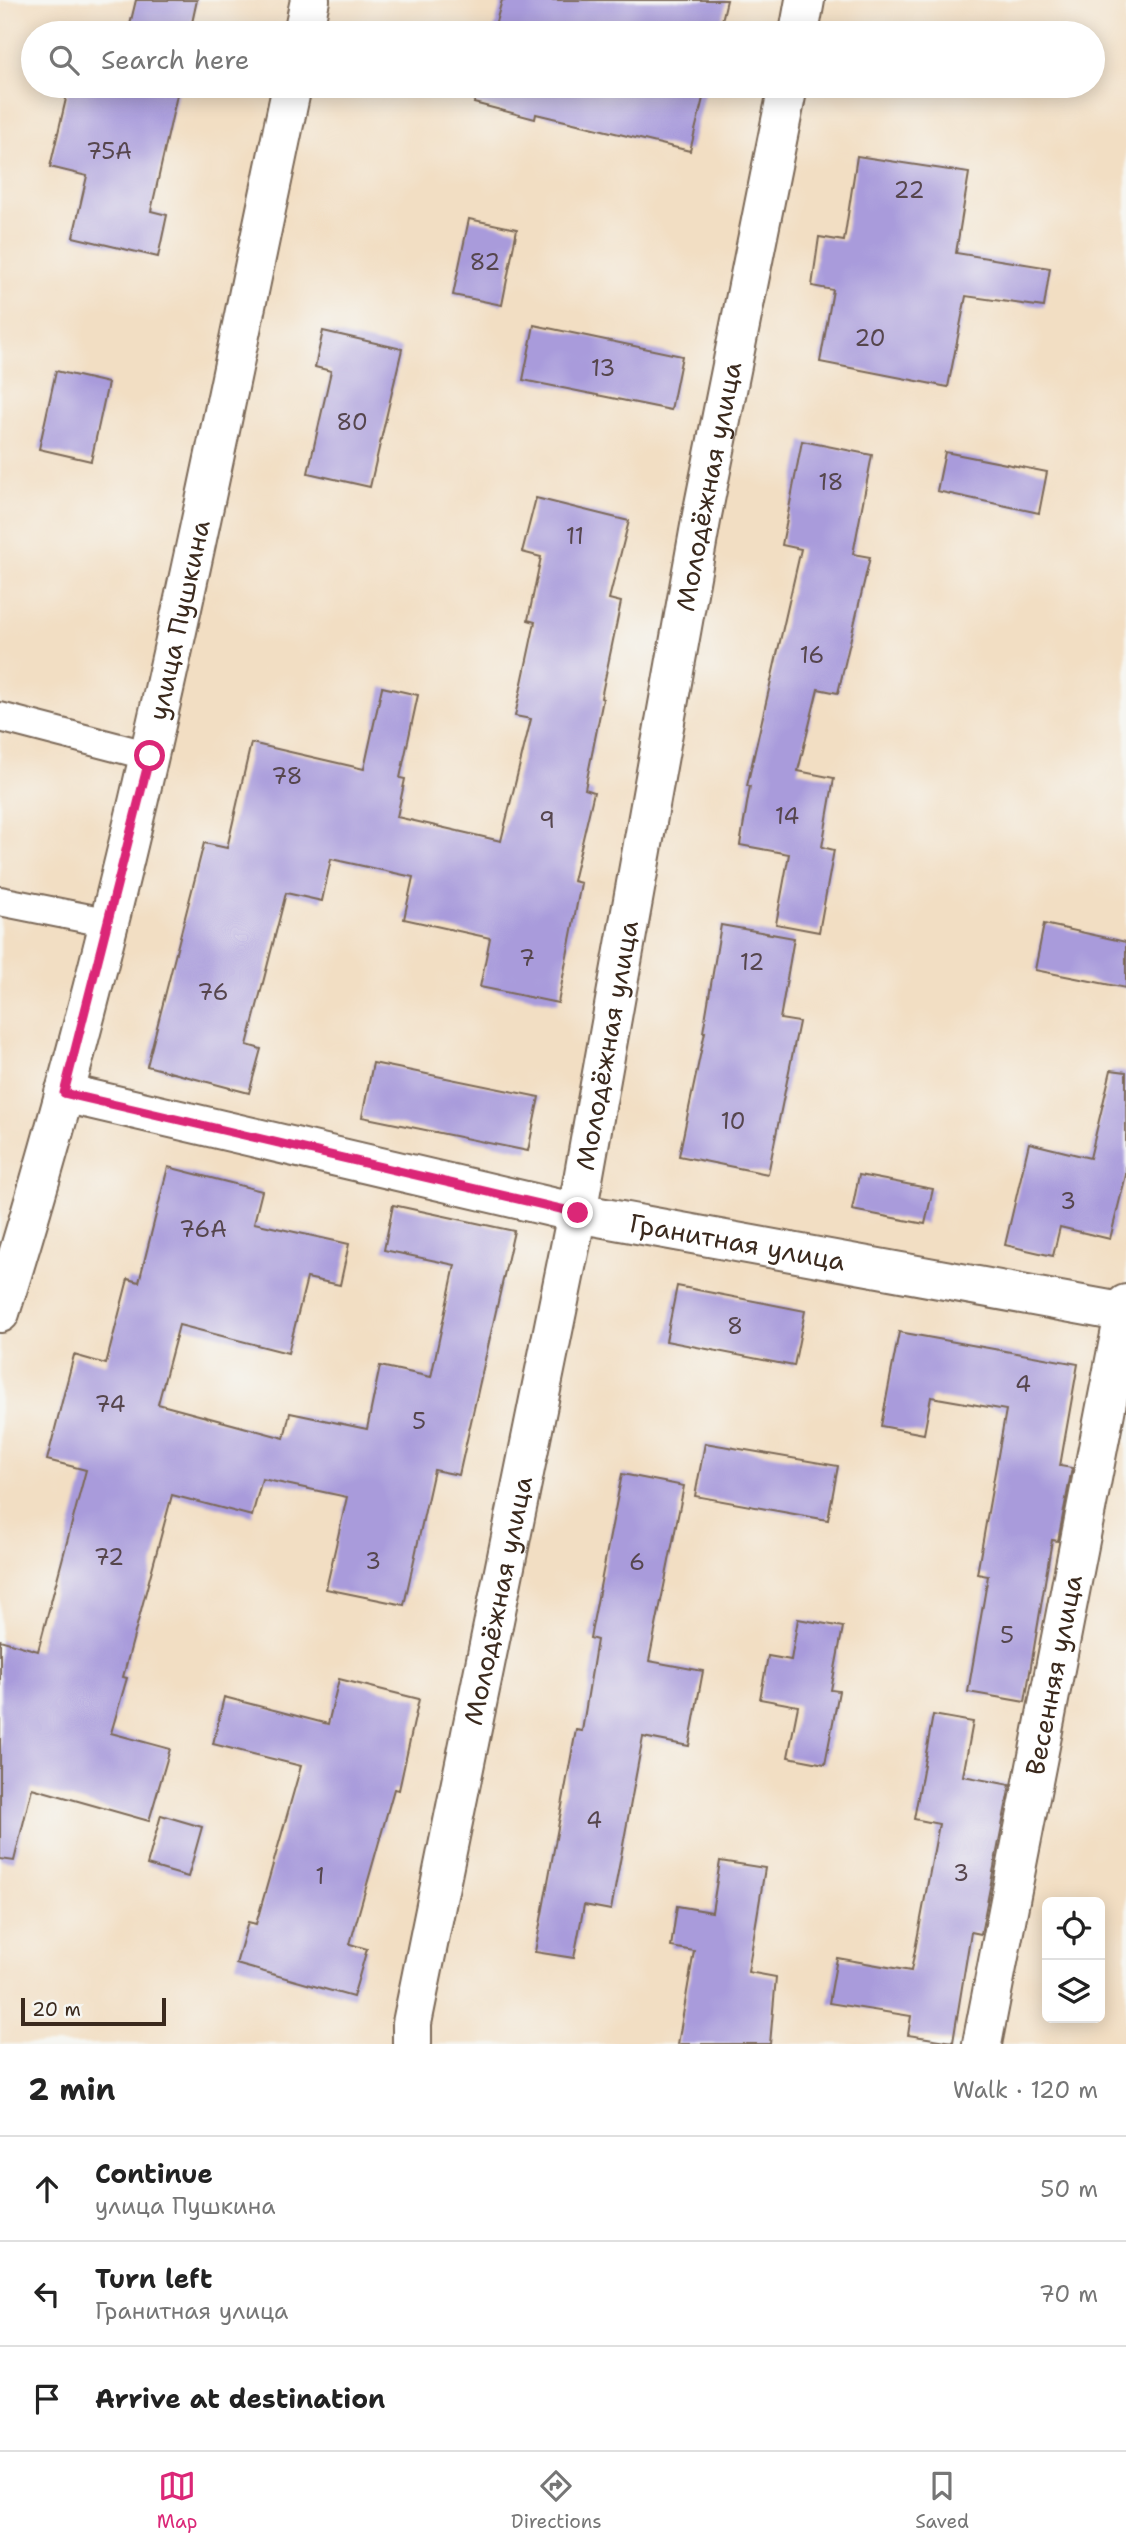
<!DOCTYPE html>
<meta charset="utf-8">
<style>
body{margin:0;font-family:"Shantell Sans",sans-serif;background:#f2f2f2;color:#222}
.controls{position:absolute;right:21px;bottom:21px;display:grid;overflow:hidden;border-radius:10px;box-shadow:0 4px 18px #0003}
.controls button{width:63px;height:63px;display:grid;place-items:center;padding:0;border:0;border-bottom:2px solid #e0e0e0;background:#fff;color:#222;font:35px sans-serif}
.scale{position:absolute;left:21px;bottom:18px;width:145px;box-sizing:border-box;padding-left:7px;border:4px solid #3b2a1e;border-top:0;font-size:19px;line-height:24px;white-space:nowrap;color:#3b2a1e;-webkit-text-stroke:5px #f6f6f2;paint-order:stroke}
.stop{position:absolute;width:21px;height:21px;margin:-16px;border:5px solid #db2777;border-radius:50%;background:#fff}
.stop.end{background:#db2777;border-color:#fff;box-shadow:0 2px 7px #0008}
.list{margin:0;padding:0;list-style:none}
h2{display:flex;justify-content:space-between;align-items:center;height:91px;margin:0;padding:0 28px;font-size:30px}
h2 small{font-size:23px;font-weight:400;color:#767676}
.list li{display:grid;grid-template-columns:46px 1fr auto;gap:21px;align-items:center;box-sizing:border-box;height:105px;padding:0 28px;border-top:2px solid #e0e0e0}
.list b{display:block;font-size:26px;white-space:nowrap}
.list p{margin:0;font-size:23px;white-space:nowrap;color:#767676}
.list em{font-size:23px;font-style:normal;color:#767676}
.icon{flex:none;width:38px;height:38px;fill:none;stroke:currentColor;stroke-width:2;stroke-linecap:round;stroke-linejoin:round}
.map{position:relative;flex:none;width:1126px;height:2044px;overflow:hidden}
.search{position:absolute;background:#fff;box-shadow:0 4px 18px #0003;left:21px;right:21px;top:21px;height:77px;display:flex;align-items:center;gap:18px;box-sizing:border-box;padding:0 24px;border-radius:38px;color:#767676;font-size:26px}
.sheet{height:406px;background:#fff}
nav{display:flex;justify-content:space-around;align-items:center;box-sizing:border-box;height:98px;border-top:2px solid #e0e0e0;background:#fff;font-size:19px;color:#767676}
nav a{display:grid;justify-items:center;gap:4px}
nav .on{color:#db2777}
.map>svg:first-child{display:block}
</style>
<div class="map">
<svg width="1126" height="2044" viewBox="0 0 1126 2044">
<rect width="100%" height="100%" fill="#f6f6f2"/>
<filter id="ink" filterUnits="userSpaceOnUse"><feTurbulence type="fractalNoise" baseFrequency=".0143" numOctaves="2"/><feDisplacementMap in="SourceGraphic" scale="14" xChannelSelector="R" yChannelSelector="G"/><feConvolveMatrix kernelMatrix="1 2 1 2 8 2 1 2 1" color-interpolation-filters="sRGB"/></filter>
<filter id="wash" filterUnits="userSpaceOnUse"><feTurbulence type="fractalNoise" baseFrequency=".00686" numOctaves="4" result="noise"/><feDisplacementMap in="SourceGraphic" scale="28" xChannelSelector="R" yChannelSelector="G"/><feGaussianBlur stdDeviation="1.57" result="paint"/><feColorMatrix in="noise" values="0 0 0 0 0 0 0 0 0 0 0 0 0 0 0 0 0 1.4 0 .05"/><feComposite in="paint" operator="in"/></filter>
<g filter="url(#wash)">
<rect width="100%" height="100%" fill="#f2dec3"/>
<g id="blocks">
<g fill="#a99bdb">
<polygon points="136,0 197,0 190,32 195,33 128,33"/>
<polygon points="502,0 727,0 719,33 493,33"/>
<polygon points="69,86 179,86 151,211 167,215 158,257 73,237 87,176 50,167"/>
<polygon points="479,86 706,86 690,151 536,114 535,119 474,103"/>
<polygon points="857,156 969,173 956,253 1050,268 1044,307 966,296 948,387 820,362 833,290 812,286 819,237 844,241"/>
<polygon points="469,219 517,229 502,305 453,295"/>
<polygon points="534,325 682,356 671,410 523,380"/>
<polygon points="323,331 402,349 370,487 308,473 331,371 315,367"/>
<polygon points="56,371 108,383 91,461 39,449"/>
<polygon points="802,441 872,455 853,554 870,557 838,693 818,689 798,771 834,778 822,847 834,850 819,932 776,924 789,854 740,845 750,786 747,786 801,549 782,545"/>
<polygon points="945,452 1047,472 1039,513 937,491"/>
<polygon points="536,498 629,521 609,599 621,602 601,698 603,699 585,789 594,792 573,881 581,883 558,1003 480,987 490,938 404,919 413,877 331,859 322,901 286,893 247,1045 261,1049 249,1093 147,1066 204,843 227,848 251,743 364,769 382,687 418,695 400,778 405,779 397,817 501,841 531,719 515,716 535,622 528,620 541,557 522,552"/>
<polygon points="1044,924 1126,942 1126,988 1035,970"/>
<polygon points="721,925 794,938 780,1019 799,1022 768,1174 679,1156 705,1032 703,1032"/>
<polygon points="373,1063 539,1097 528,1151 362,1117"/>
<polygon points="1111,1070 1126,1072 1126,1175 1110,1239 1060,1227 1053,1256 1005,1245 1029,1143 1090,1158"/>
<polygon points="168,1167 262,1191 254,1223 349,1244 340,1285 307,1278 288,1353 179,1325 158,1404 284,1438 290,1413 367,1429 380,1366 431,1377 455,1265 384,1250 393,1205 514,1231 459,1475 434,1470 404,1605 326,1589 347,1497 262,1479 252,1516 172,1495 123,1677 127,1678 111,1733 170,1749 149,1821 32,1788 14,1861 0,1859 0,1640 38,1651 86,1470 47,1460 74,1355 106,1364 128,1279 139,1282"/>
<polygon points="859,1175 933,1189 925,1224 852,1210"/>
<polygon points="677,1286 805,1311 794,1366 666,1341"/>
<polygon points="899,1332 1078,1364 1060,1466 1072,1468 1058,1541 1052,1540 1025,1702 968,1692 988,1576 977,1574 1006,1410 931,1397 924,1434 881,1426"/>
<polygon points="705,1443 838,1466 828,1520 695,1496"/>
<polygon points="622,1474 684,1486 649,1661 703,1671 689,1746 643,1737 611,1910 584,1905 574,1958 535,1952 576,1730 582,1731 597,1640 590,1638"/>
<polygon points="798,1619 843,1627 831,1690 839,1691 825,1764 788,1757 798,1706 760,1699 768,1656 791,1660"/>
<polygon points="339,1679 419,1699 399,1790 394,1789 350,1944 367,1949 353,1997 236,1964 248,1922 256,1924 301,1766 213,1744 224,1697 328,1724"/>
<polygon points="933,1715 973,1722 963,1776 1010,1785 981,1934 971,1932 953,2042 908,2035 911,2016 829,2003 837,1958 911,1971 939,1824 914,1819"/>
<polygon points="161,1815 202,1827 188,1877 147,1865"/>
<polygon points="720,1861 765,1868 748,1972 776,1977 770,2044 678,2044 694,1951 671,1947 677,1906 712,1912"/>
</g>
</g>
</g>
<g filter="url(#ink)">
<use href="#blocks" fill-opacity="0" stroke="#7b6958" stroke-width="2"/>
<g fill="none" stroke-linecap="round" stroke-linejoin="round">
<g stroke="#7b6958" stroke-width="32">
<g id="service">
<polyline points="0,717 150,756"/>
<polyline points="0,901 110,923"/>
</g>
</g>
<g stroke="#7b6958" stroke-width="42">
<g id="minor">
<polyline points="799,33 805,0"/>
<path id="s1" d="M64 1093 577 1213 1126 1313"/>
<path id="s2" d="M412 2044V2023L577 1213 702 515 788 86"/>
<path id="s3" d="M982 2044 1126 1304"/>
</g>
</g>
<g stroke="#7b6958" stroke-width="42">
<g id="tertiary">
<polyline points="303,33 310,0"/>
<path id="s4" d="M0 1313C127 911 205 497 292 86"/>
</g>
</g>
<use href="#service" stroke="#fff" stroke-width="28"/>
<use href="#minor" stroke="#fff" stroke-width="38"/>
<use href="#tertiary" stroke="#fff" stroke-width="38"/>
</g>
</g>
<g fill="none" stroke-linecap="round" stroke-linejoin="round" filter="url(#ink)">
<polyline stroke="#db2777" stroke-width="9" points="150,756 64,1093 578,1213"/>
</g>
<g text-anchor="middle" stroke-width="6" stroke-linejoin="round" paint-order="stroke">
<g font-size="23" fill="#56464d">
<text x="109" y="159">75А</text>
<text x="909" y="198">22</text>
<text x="485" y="270">82</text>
<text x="870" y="346">20</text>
<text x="603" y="376">13</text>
<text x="352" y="430">80</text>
<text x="831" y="490">18</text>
<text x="575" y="544">11</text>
<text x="812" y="663">16</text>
<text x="287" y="784">78</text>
<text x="787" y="824">14</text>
<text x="547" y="828">9</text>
<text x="527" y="966">7</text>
<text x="752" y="970">12</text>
<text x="213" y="1000">76</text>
<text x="733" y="1129">10</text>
<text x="1068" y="1209">3</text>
<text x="203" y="1237">76А</text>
<text x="735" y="1334">8</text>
<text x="1023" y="1392">4</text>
<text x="110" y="1412">74</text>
<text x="419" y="1429">5</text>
<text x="109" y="1565">72</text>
<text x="373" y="1569">3</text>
<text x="637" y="1570">6</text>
<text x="1007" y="1643">5</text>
<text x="594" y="1828">4</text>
<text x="961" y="1881">3</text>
<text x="320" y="1884">1</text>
</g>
<g font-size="26" fill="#3b2a1e" stroke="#f6f6f2">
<text dy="9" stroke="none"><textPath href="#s2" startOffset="1586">Молодёжная улица</textPath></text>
<text dy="9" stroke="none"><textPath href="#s4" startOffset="716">улица Пушкина</textPath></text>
<text dy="9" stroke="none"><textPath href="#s2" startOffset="1018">Молодёжная улица</textPath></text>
<text dy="9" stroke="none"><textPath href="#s1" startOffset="690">Гранитная улица</textPath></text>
<text dy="9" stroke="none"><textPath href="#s2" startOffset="452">Молодёжная улица</textPath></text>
<text dy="9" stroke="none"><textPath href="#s3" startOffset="376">Весенняя улица</textPath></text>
</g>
</g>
</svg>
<div class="controls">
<button><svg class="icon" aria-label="locate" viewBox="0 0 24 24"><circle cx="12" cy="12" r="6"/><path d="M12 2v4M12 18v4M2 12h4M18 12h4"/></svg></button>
<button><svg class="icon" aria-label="layers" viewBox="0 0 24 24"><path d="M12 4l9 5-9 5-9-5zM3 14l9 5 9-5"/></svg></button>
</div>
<div class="scale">20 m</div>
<div class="stop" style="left:150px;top:756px"></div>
<div class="stop end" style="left:578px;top:1213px"></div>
<div class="search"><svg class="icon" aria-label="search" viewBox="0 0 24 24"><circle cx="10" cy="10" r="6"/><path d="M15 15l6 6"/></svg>Search here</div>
</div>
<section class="sheet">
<h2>2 min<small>Walk · 120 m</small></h2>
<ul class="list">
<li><svg class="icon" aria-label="ahead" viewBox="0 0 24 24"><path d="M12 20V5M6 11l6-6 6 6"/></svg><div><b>Continue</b><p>улица Пушкина</p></div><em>50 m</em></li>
<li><svg class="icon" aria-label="left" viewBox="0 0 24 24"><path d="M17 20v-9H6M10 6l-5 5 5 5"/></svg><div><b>Turn left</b><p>Гранитная улица</p></div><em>70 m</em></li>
<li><svg class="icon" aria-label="arrive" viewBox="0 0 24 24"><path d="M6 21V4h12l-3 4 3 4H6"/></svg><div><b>Arrive at destination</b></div></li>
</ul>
</section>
<nav>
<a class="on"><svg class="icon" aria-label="map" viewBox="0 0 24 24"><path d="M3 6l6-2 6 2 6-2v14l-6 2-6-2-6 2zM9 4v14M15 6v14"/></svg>Map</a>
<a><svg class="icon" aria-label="directions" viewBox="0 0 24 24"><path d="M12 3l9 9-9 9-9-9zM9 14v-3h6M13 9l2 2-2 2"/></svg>Directions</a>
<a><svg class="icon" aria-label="saved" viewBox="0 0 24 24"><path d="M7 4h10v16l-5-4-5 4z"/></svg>Saved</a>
</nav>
